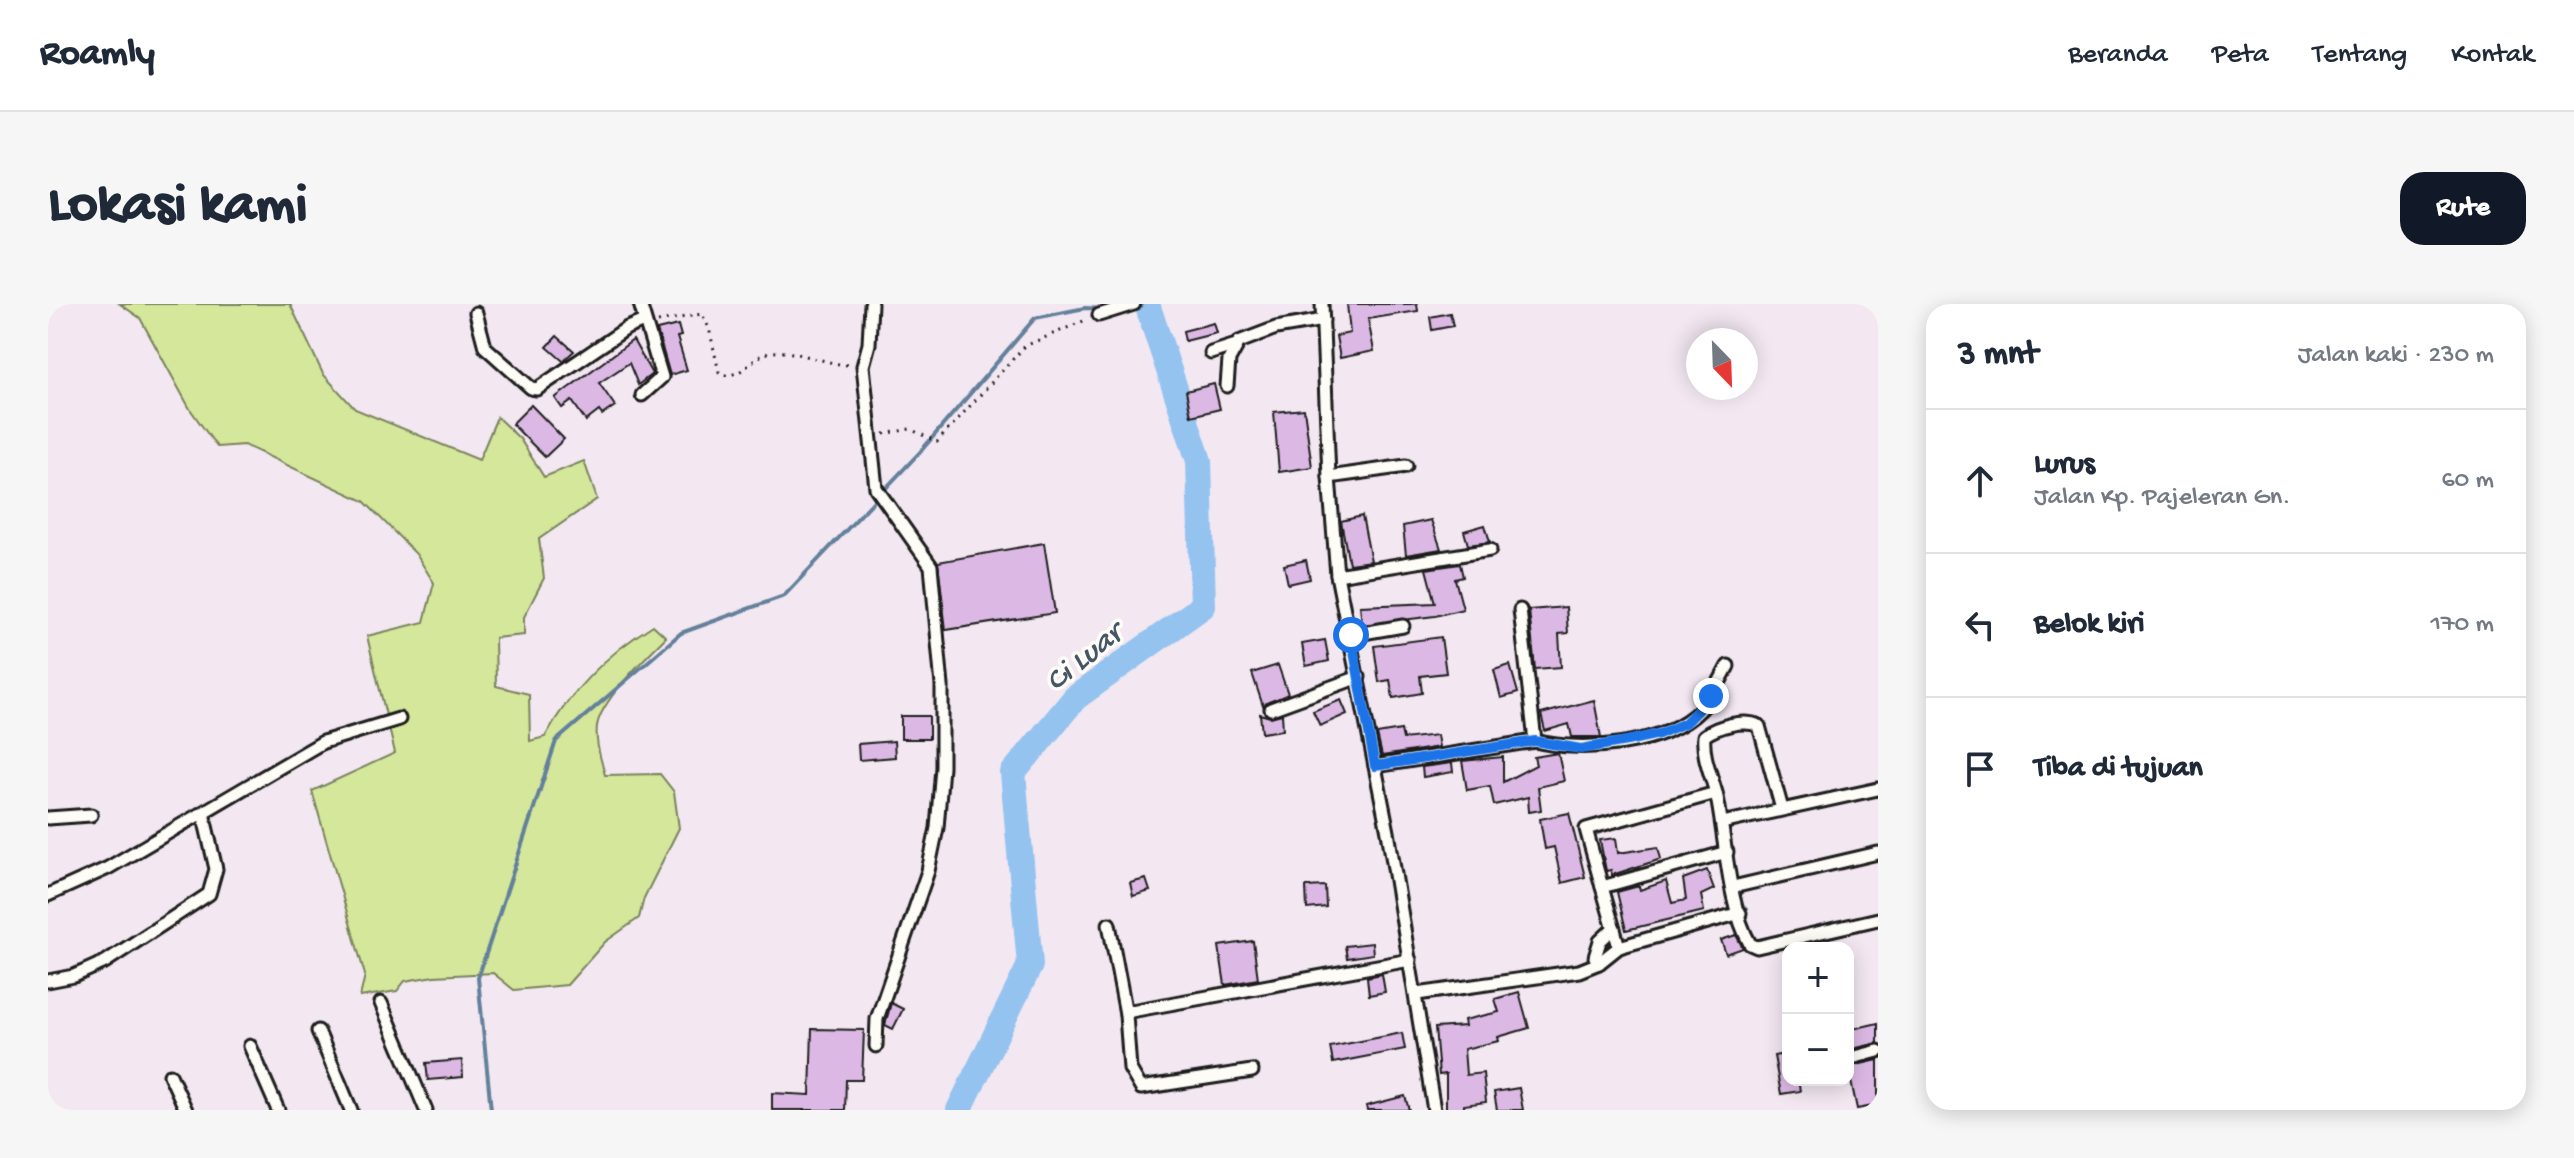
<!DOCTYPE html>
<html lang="id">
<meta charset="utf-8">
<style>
body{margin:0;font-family:"Gochi Hand",sans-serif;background:#f6f6f7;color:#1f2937}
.controls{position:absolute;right:24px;bottom:24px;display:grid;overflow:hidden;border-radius:16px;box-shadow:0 4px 20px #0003}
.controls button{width:72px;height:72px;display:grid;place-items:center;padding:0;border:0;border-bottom:2px solid #e0e1e3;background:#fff;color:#1f2937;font:40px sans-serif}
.compass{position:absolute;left:1638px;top:24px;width:72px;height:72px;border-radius:50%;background:#fff;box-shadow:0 4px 20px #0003;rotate:157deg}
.stop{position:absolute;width:24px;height:24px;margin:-18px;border:6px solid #1a73e8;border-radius:50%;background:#fff}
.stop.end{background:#1a73e8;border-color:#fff;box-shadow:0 2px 8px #0008}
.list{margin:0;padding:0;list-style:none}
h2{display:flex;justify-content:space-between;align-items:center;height:104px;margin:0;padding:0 32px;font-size:34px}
h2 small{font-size:26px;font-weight:400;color:#747a83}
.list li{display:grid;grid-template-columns:52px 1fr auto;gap:24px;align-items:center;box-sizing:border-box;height:144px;padding:0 32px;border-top:2px solid #e0e1e3}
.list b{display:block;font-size:30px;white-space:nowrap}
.list p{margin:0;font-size:26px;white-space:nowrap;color:#747a83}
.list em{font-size:26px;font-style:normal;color:#747a83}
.icon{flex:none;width:44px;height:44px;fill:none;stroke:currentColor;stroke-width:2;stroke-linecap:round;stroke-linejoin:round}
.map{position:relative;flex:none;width:1830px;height:806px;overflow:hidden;border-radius:24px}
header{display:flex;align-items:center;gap:48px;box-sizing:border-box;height:112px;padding:0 40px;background:#fff;border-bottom:2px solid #e0e1e3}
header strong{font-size:38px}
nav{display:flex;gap:44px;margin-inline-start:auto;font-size:28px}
.intro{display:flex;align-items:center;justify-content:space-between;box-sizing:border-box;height:192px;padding:0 48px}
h1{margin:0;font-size:56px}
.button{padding:20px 36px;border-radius:24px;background:#111827;color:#fff;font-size:28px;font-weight:700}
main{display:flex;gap:48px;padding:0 48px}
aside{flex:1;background:#fff;border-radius:24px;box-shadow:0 4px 20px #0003}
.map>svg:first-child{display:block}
</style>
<header>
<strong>Roamly</strong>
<nav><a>Beranda</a><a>Peta</a><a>Tentang</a><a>Kontak</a></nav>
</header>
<div class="intro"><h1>Lokasi kami</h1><a class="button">Rute</a></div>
<main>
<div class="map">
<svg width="1830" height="806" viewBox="0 0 1830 806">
<rect width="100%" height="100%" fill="#f3e8f2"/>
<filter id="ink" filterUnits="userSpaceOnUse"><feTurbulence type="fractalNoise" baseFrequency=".0125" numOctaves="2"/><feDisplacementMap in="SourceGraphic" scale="16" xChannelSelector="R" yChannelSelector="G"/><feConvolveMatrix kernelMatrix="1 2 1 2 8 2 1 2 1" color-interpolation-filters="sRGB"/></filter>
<g filter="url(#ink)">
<path fill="#d4e79b" stroke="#78825c" stroke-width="2" d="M72 0H242L275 70 307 105 431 156 449 113 472 135 496 173 536 157 549 195 491 235 496 274 476 313V331L447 334 448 382 481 390 482 437 497 433C523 385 559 350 605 321L618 333C599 352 553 396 549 422 547 439 553 455 557 471L612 470 626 488 631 524 596 594 591 614 557 638 519 681 466 686 445 669 386 672 357 677 349 687 312 693 317 671 264 487 347 449 319 332 376 318 386 279 368 250 316 197 196 141 169 143 142 105 92 14Z"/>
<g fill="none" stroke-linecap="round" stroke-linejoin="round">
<g stroke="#64809b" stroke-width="4">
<polyline points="1083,5 1101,5"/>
<polyline points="443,806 430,674 508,437 633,329 736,292 872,148 987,14 1037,4 1058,5"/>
</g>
<polyline stroke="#94c3ef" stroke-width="26" points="911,806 982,661 965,469 1027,394 1155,302 1151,157 1099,0"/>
</g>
<g fill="#dcb9e5" stroke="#1c1c1c" stroke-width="2">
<polygon points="1299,0 1369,0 1370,7 1320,15 1326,47 1292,54 1288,32 1302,29"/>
<polygon points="1402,9 1405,22 1384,26 1382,13"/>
<polygon points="1166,19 1169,29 1137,37 1135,27"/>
<polygon points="630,21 633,32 629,33 639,66 622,71 609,26"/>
<polygon points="509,32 526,47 515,57 499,43"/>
<polygon points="585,36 604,70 590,81 581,59 551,79 567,102 554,111 551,107 538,117 524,97 514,104 507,94"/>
<polygon points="1166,80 1172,105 1143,112 1138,87"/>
<polygon points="483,101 516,135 497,153 464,120"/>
<polygon points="1256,105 1264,163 1231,168 1226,108"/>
<polygon points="1314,212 1323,257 1301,260 1293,217"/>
<polygon points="1383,216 1393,245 1358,251 1355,222"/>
<polygon points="1437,221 1442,238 1420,241 1416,227"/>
<polygon points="996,239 1007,309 898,326 890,258"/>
<polygon points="1258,256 1262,275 1240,280 1236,261"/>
<polygon points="1412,260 1415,273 1407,275 1415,305 1387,312 1314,321 1312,302 1387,299 1378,265"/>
<polygon points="1518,303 1520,329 1511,330 1513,363 1487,365 1481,306"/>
<polygon points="1393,333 1398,369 1372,372 1374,389 1345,394 1342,376 1331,378 1326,342"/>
<polygon points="1277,336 1281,357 1258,362 1254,340"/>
<polygon points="1230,361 1240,390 1215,402 1204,369"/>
<polygon points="1462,361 1470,389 1453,394 1446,366"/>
<polygon points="1293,396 1299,410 1272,422 1265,407"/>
<polygon points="1546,396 1553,433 1524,433 1521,420 1497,427 1493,410"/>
<polygon points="1212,410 1222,413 1234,410 1235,426 1214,429"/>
<rect x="853" y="412" width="28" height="23"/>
<polygon points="1353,426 1355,435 1389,431 1391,443 1334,452 1329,430"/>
<polygon points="846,437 847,453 811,456 810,440"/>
<polygon points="1510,449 1516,477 1490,483 1493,506 1481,508 1480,493 1446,501 1442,482 1419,486 1414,457 1455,453 1455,478 1488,461 1486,453"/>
<polygon points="1404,459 1405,468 1375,473 1374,463"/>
<polygon points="1521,509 1537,573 1514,579 1506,543 1497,545 1492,515"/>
<polygon points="1568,534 1570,549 1610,543 1613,555 1564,571 1563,566 1558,567 1552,536"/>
<polygon points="1659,566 1666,585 1653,591 1656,607 1578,626 1569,588 1591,582 1592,586 1618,577 1624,599 1638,596 1635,575"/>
<polygon points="1098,575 1102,587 1085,592 1082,579"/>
<polygon points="1277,582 1278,603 1259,605 1258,583"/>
<polygon points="1688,631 1695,644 1678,650 1673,636"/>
<polygon points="1205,637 1210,675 1177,681 1171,642"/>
<polygon points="1324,639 1325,650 1299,654 1297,642"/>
<polygon points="1334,670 1337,688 1321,691 1319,673"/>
<polygon points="1471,688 1481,724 1450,733 1451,737 1416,745 1418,771 1435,769 1438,798 1416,801 1416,806 1398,806 1398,770 1391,771 1387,724 1417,722 1416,716 1451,708 1447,695"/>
<polygon points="843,699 855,705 845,725 837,721"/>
<polygon points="1830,719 1830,739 1800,746 1800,726"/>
<polygon points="764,725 816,726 814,776 798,776 797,806 724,806 724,789 762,791"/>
<polygon points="1354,729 1357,745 1285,759 1282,743"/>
<polygon points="1740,749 1738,776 1750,776 1752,787 1733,790 1726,752"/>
<polygon points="414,756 415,773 380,776 378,759"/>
<polygon points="1830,756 1830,801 1809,805 1800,763"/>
<polygon points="1471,784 1475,806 1449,806 1446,788"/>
<polygon points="1357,792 1361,806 1319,806 1318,802"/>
</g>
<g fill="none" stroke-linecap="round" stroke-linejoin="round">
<g stroke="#1c1c1c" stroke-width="17">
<g id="minor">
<polyline points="592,0 614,73 594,91"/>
<polyline points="823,0 821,40 815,62 828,184 883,262 894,382 894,463 889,524 880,567 829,715 828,742"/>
<polyline points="1274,0 1281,173 1289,271 1340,528 1386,806"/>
<polyline points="428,9 437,43 483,84 489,85 579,24 596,17"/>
<polyline points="1051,11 1086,0"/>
<polyline points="1163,49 1188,41"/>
<polyline points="1179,82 1181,56 1191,38 1228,24 1275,16"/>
<polyline points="1281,173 1358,162"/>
<polyline points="1289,271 1442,246"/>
<polyline points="1303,331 1355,322"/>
<polyline points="1223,405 1311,373"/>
<path d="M1487 437C1535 449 1617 442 1653 405 1665 393 1672 376 1680 362"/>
<polyline points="1327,462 1487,437 1472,306"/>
<path d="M1734 505 1711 422C1696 415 1669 422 1656 432 1654 453 1664 472 1669 493 1678 537 1680 601 1702 640L1709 643 1830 615"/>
<polyline points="0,514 43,511"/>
<polyline points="1674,519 1830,485"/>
<polyline points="1554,583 1538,525 1668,489"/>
<polyline points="1685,583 1830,549"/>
<polyline points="0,591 60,564 275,438 351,415"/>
<polyline points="1061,620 1078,710"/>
<polyline points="1571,643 1554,583 1679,548"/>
<polyline points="1551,659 1547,653 1552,637 1566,624"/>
<polyline points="0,677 26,672 57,658 161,590 168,565 155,509"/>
<polyline points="1369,690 1531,667 1551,659 1571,643 1692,609"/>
<polyline points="333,699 378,806"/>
<polyline points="270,727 303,806"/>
<polyline points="202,742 230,806"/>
<polyline points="1800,755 1830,747"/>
<polyline points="1204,767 1093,784 1082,765 1078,711 1083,707 1362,656"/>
<polyline points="122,771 138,806"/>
</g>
</g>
<g stroke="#1c1c1c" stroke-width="3" stroke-dasharray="2 6" stroke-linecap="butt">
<path d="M610 18 654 10 661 24 671 68 676 71C697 72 702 54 720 49 745 43 777 61 803 61"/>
<polyline points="836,130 862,125 889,138 977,42 1040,15"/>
</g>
<use href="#minor" stroke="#fdfcf7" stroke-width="11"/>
</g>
</g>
<g fill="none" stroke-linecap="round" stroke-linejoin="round" filter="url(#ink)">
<polyline stroke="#1a73e8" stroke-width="10" points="1303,331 1327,462 1487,437 1533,445 1579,437 1611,430 1637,419 1663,392"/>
</g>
<g text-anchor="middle" stroke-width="7" stroke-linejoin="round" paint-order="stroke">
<g font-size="32" font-style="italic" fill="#465666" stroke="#fdfcf7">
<text transform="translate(1034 351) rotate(-39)" y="11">Ci Luar</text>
</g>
</g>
</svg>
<div class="controls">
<button>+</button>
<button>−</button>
</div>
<svg class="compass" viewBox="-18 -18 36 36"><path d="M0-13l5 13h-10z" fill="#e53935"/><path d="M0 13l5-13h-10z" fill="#747a83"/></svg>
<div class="stop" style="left:1303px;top:331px"></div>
<div class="stop end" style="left:1663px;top:392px"></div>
</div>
<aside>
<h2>3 mnt<small>Jalan kaki · 230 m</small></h2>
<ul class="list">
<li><svg class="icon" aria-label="ahead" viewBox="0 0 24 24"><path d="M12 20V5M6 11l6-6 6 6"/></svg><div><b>Lurus</b><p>Jalan Kp. Pajeleran Gn.</p></div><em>60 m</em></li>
<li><svg class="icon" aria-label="left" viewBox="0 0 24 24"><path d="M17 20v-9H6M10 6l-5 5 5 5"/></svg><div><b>Belok kiri</b></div><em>170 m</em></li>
<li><svg class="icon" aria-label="arrive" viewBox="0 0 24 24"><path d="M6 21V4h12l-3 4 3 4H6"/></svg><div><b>Tiba di tujuan</b></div></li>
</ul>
</aside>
</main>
